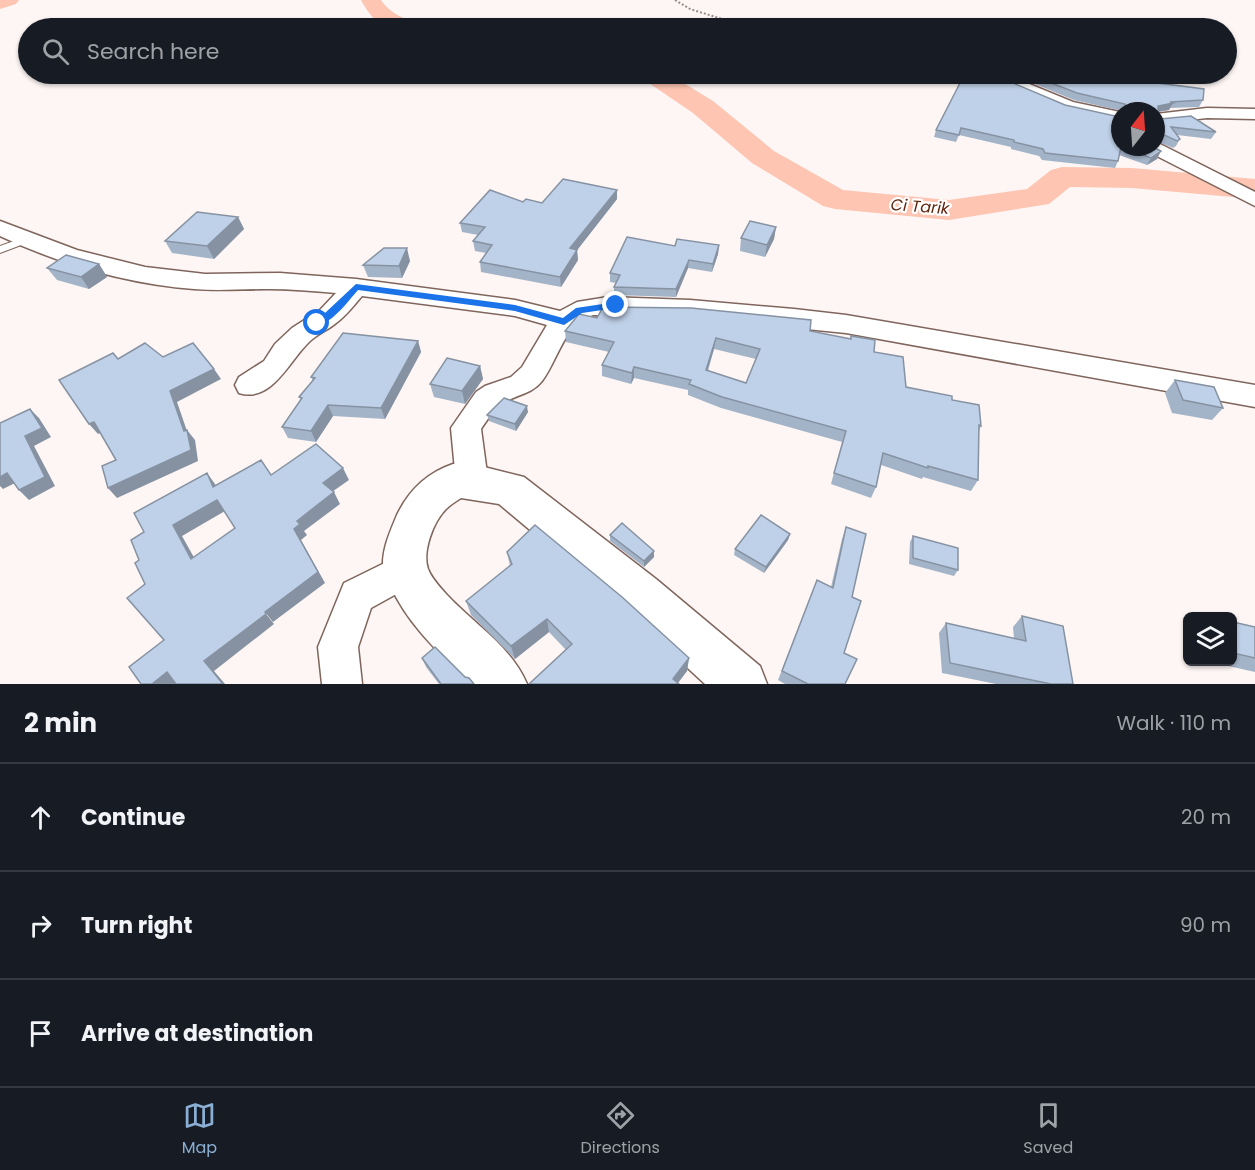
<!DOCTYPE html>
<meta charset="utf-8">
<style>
body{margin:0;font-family:Poppins,sans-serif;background:#242831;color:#f1f3f6}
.controls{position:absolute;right:18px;bottom:18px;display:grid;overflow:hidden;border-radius:9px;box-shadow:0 2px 4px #0004}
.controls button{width:54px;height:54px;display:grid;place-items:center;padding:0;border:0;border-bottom:2px solid #363941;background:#171b24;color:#f1f3f6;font:30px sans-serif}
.compass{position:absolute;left:1111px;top:102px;width:54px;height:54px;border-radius:50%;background:#171b24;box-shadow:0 2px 4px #0004;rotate:17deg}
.stop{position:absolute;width:18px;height:18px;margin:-14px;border:4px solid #1a73e8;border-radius:50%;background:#fff}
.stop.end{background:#1a73e8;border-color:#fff;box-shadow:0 2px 6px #0008}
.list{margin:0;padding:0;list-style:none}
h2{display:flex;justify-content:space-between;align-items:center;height:78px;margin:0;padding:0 24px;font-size:26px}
h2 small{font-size:20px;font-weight:400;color:#9ea1a6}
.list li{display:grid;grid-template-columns:39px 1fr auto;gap:18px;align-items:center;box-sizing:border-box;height:108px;padding:0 24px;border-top:2px solid #363941}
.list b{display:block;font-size:22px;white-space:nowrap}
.list em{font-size:20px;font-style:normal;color:#9ea1a6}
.icon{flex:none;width:33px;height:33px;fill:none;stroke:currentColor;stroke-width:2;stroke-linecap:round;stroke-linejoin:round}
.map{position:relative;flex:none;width:1255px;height:684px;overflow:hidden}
.search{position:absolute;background:#171b24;box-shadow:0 2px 4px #0004;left:18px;right:18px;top:18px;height:66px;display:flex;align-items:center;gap:15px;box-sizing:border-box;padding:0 21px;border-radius:33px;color:#9ea1a6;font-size:22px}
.sheet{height:402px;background:#171b24}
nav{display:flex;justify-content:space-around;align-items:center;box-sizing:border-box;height:84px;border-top:2px solid #363941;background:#171b24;font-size:16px;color:#9ea1a6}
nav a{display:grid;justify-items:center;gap:3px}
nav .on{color:#8bafd4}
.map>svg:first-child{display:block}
</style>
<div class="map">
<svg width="1255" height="684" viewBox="0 0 1255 684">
<rect width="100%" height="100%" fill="#fdf6f4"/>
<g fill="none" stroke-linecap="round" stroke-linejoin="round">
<g fill="#fdc5b2" fill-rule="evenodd">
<polygon points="0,0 19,0 16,4 0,9"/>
<path d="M361 0H381C393 18 411 18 418 28 389 31 376 28 361 0Z"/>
<polygon points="640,74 669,74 713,101 774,151 843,190 949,200 1027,189 1051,170 1062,167 1132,168 1255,179 1255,199 1132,188 1070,187 1049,204 949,220 835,209 823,206 752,163 693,113 643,79"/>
</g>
<g stroke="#7f655c" stroke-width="2">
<polygon id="lane" points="25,237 31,240 29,242 0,253 0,246"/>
</g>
<g stroke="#7f655c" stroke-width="3">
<g id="street">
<polygon points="1017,79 1073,102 1120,112 1120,122 1062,110 1011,88 1009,84"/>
<polygon points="1207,108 1255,109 1255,119 1207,118 1156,124 1156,114"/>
<polygon points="1156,142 1255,192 1255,206 1147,151 1144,147 1156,147"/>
<path d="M0 221 77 250 145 267 205 274 280 273 356 279 515 300 560 311 577 302 608 297 690 300 794 309 846 315 1255 385V407L846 333 690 317 593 315C565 322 558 360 542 381 531 395 516 394 502 404 493 410 487 420 481 429L488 481 484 491 472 495 460 491 456 481 451 428 476 392 485 386 511 377 522 367 547 325 515 316 362 296C354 305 346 316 336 323 328 330 317 334 309 342 289 361 272 403 239 393L235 385 239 377 264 361 275 344 292 328 320 310 336 293C313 291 290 289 267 289 243 289 218 291 194 289 127 284 60 264 0 236Z"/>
<polygon points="405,553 418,558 423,570 418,582 371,608 358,647 362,684 322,684 318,647 344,583"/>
</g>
</g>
<g stroke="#7f655c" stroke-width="3">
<path id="secondary" d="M453 464H472L524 477 656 579 760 666 767 684H705L624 609 499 504 461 498C456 501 450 505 446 509 433 522 422 552 428 569 432 579 440 587 447 595 475 625 511 646 527 684H470C441 654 410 627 392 589 389 583 383 575 383 568 382 549 390 532 397 515 409 490 427 473 453 464Z"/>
</g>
<polyline stroke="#968d8a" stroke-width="2" stroke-dasharray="2 2" stroke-linecap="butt" points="675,0 690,9 751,28"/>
<use href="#lane" fill="#fff" fill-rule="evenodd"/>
<use href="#street" fill="#fff" fill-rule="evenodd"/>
<use href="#secondary" fill="#fff" fill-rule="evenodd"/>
</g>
<g fill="#a4b4c8" fill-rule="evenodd">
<polygon points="974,74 1088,74 1203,100 1199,107 1170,108 1169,110 1158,112 1158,117 1160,119 1216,132 1211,139 1177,135 1180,139 1176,146 1173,148 1156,141 1156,111 1122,111 1074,100 1018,77 1011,81 1013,83 1120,147 1153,147 1157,159 1147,165 1119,155 1118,161 1115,168 1042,160 1039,156 1011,149 1011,147 959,135 956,142 934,137 936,130"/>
<polygon points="617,190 617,199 577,250 578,260 561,287 481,272 480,262 486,253 475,251 473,241 478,235 462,232 460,223 542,203"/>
<polygon points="238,217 244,229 214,259 172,253 165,241"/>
<polygon points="776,227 774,239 765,257 740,251 741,238"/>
<polygon points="719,245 718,254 712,272 688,268 676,297 614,295 614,287 616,283 610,282 610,273 675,246"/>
<polygon points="410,261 402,278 368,277 363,265"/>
<polygon points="99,264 107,277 89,289 57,280 47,268"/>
<path d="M597 318 810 331 850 339 851 336 874 352 906 387 952 400 981 426 979 431 978 480 971 491 923 477 922 479 881 465 876 487 871 498 831 484 842 442 721 408 688 395V390L634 378 631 384 602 376V365L609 352 566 342 565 331ZM714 349 756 359 746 383 708 371Z"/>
<polygon points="418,341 421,352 385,419 333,416 316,442 288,438 282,427 301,400 299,397 313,381 311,377"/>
<polygon points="480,366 483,379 465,404 434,397 430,384"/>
<polygon points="1175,380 1223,408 1212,420 1172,413 1165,393"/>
<polygon points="528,412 516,431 489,421 487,415"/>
<polygon points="846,527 852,597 844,653 845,684 785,684 778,680 817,580 831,587 842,539"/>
<polygon points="790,534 788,540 764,573 734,555 735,549"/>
<polygon points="610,535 654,557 644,567 610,541"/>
<polygon points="913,536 958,570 954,576 909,564 910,542"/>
<polygon points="507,552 689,658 687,671 678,683 566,650 549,632 515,659 471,615 466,601 510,566"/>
<polygon points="1022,616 1073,684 996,684 942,673 939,633 946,623 1014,638 1013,627"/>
<polygon points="1233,622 1255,627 1255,672 1215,663 1215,662 1233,662"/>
<polygon points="422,658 465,677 474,684 439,684 426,667"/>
</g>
<g fill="#8692a2">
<polygon points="1015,74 1019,74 1018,77 1007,83 1009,77"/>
<polygon points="1173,103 1169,110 1156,112 1158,106"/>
<polygon points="1161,151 1157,159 1147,165 1151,158"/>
<polygon points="617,190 617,199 571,258 570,248"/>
<polygon points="238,217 244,229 214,259 207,246"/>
<polygon points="776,227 774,239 765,257 767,245"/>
<polygon points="719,245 718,254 712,272 713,264"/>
<polygon points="407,248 410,261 402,278 399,266"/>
<polygon points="577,250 578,260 561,287 560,277"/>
<polygon points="689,260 688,268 676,297 676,289"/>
<polygon points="99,264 107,277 89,289 81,277"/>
<polygon points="716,338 714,349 704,381 706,370"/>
<polygon points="418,341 421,352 385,419 381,408"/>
<polygon points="480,366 483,379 465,404 462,391"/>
<polygon points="634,367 634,378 631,384 632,373"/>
<polygon points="214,369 221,379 177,402 188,434 187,430 195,440 198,461 117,498 108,488 184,431 170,391"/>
<polygon points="328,405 333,416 316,442 311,431"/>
<polygon points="527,406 528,412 516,431 515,424"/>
<polygon points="30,409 39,418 51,437 34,446 55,486 29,500 19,490 25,436"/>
<polygon points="94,422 102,432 98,434 89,424"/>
<polygon points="343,468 349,480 329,494 323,483"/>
<polygon points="7,473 17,482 3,489 0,486 0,477"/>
<polygon points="207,473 215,484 221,498 213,487"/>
<polygon points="334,492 340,504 304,531 307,535 301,540 325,583 273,622 265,612 297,521"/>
<polygon points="217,500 225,511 182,536 201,570 191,559 173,525"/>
<polygon points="790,534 788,540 764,573 766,567"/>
<polygon points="654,551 654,557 644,567 644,561"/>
<polygon points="266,614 274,624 214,671 225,684 223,684 204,661"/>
<polygon points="547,619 549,632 515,659 511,646"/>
<polygon points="689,658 687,671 677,684 673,679"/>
<polygon points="167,672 178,682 175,684 152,684"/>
</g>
<g fill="#bfd1e8" stroke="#8692a2" stroke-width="1.5" fill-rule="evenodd">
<polygon points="974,74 1015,74 1009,77 1013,83 1065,105 1120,117 1121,147 1118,161 1045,153 1043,149 1014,142 1014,140 961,128 959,135 936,130 961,81 968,82"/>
<polygon points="1028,74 1088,74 1204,89 1203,100 1170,102 1173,103 1158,106 1158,117 1160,119 1191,116 1216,132 1171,127 1180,139 1177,141 1160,133 1158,138 1156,138 1156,111 1126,111 1125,104 1077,93"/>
<polygon points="1122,147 1153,147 1161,151 1151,158"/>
<polygon points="563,179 617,190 570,248 577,250 560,277 480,262 492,245 473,241 485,227 460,223 490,190 523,202 526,199 542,203"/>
<polygon points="197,212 238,217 207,246 165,241"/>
<polygon points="750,221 776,227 767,245 741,238"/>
<polygon points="627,237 675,246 677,239 719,245 713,264 689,260 676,289 614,287 620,275 610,273"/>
<polygon points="384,248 407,248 399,266 363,265"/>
<polygon points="66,255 99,264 81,277 47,268"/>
<path d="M603 307 691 308 811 320 810 331 851 339V336L875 340 874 352 903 357 906 387 952 396V400L979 405 981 426 979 425 978 480 928 466V468L883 453 876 487 834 473 846 431 722 397 689 384 691 380 634 367 632 373 602 365 614 342 565 331 579 314 597 318ZM716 338 760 349 746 383 706 370Z"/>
<polygon points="343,333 418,341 381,408 328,405 311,431 282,427 302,398 299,397 315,378 311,377"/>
<polygon points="145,343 163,357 193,343 214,369 170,391 184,431 187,430 191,450 108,488 102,466 116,460 94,422 89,424 59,380 113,353 118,359"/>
<polygon points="447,358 480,366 462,391 430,384"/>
<polygon points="1175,380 1214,387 1223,408 1183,400"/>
<polygon points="504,398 527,406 515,424 487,415"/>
<polygon points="30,409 42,428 25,436 45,477 19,490 7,473 0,477 0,423"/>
<path d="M316 444 343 468 323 483 334 492 297 521 300 524 294 529 318 572 265 612 266 614 204 661 223 684H176L167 672 152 684H141L129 667 164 640 127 598 145 584 135 563 139 560 131 540 144 532 134 513 207 473 213 487 261 460 271 475ZM217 500 235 528 191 559 173 525Z"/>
<polygon points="761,515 790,534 766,567 735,549"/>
<polygon points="622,523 654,551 644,561 610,535"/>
<polygon points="535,525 622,597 689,658 673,679 679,684 529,684 572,644 547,619 511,646 466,601 512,564 507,552"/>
<polygon points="846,527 866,534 852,597 861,601 844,653 857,659 845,684 808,684 782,671 817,580 833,588"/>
<polygon points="913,536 958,548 958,570 913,558"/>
<polygon points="1022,616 1063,626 1073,684 1051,684 950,663 946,623 1026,641"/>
<polygon points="1233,622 1255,627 1255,658 1233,653"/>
<polygon points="435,647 465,677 469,678 474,684 441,684 422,658"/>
</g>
<path fill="#1a73e8" d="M356 284 515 305 563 318 576 308 616 302 621 305 616 308 582 313 564 325 515 311 358 290C348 301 330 327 313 326V321L325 313Z"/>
<g text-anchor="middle" stroke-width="4.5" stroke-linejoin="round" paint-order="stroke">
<g font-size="16" font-style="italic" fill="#61250f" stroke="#fff">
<text transform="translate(920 206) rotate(4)" y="6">Ci Tarik</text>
</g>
</g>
</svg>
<div class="controls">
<button><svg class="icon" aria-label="layers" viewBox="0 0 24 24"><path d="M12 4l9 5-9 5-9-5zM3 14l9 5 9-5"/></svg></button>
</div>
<svg class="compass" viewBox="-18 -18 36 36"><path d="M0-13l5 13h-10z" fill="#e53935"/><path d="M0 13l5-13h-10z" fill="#9ea1a6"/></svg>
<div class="stop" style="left:317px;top:323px"></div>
<div class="stop end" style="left:616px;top:305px"></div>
<div class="search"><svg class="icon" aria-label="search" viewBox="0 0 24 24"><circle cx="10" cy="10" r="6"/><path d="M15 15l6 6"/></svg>Search here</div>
</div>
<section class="sheet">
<h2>2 min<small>Walk · 110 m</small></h2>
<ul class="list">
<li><svg class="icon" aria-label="ahead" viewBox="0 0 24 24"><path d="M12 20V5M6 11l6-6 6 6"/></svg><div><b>Continue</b></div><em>20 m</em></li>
<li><svg class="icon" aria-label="right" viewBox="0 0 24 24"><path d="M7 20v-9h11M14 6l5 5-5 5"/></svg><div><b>Turn right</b></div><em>90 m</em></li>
<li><svg class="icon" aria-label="arrive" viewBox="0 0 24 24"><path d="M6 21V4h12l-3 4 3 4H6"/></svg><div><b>Arrive at destination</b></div></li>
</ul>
</section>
<nav>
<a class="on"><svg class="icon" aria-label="map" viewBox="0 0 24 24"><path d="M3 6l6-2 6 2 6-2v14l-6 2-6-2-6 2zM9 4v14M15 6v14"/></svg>Map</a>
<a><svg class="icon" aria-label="directions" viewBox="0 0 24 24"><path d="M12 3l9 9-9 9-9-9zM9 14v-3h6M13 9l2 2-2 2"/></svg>Directions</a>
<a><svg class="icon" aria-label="saved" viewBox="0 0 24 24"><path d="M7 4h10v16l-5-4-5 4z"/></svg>Saved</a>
</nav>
